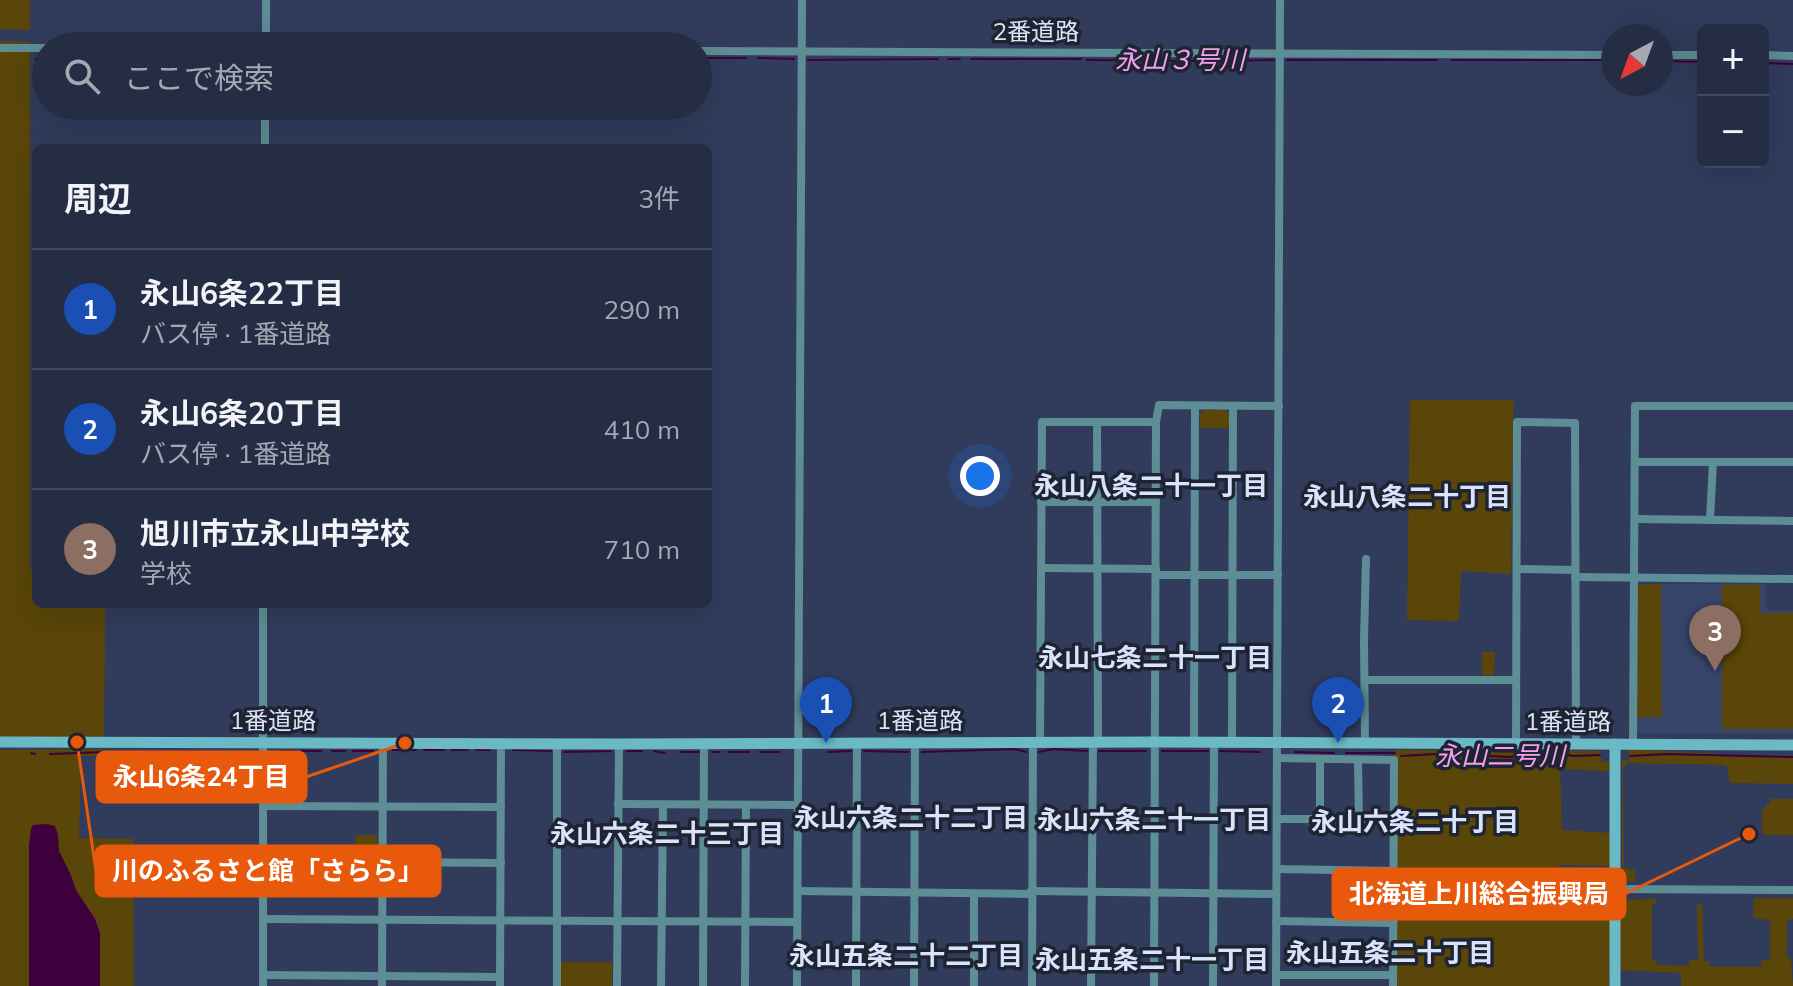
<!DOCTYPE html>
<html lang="ja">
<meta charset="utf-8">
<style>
body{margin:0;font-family:Mulish,"Noto Sans JP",sans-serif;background:#2d354c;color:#f1f3f6}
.controls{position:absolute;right:24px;top:24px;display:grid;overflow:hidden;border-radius:12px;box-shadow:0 8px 32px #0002}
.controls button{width:72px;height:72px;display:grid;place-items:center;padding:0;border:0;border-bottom:2px solid #42495e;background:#252d45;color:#f1f3f6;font:40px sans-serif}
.compass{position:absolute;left:1601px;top:24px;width:72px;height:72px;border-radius:50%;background:#252d45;box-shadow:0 8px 32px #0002;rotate:221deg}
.you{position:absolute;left:980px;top:476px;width:28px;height:28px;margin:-20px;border:6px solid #fff;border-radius:50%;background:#1a73e8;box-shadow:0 0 0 12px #1a73e833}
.badge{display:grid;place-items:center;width:52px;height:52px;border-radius:50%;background:#ea580c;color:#fff;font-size:26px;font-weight:700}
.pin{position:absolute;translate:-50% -66px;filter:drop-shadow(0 2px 4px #0008)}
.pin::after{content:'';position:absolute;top:42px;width:28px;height:24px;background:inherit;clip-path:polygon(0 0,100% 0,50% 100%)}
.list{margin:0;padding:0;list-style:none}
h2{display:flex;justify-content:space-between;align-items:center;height:104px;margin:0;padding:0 32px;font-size:34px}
h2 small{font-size:26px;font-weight:400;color:#a3a8b3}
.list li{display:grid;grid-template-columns:52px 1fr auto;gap:24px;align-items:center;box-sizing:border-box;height:120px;padding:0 32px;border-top:2px solid #42495e}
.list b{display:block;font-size:30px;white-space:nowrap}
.list p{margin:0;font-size:26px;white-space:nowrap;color:#a3a8b3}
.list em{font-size:26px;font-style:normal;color:#a3a8b3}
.icon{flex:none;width:44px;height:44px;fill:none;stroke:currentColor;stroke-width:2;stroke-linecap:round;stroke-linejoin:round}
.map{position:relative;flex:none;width:1793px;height:986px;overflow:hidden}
.search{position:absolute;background:#252d45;box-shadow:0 8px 32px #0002;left:32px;top:32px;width:680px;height:88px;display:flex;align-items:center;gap:20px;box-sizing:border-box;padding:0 28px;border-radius:44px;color:#a3a8b3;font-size:30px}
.panel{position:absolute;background:#252d45;box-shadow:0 8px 32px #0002;left:32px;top:144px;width:680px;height:464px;border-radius:12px}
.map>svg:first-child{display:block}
</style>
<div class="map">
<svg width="1793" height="986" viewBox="0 0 1793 986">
<rect width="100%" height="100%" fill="#313c5c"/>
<polygon fill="#38456b" points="1640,584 1766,584 1766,610 1793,610 1793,733 1638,734 1636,731 1637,588"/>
<g fill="#5a4608">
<polygon points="0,0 30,0 30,30 0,29"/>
<polygon points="0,41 30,42 30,570 36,571 36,604 105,604 104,737 0,737"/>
<polygon points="1410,400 1514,400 1513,418 1511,574 1461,571 1459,621 1407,620"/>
<polygon points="1205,410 1225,410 1229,414 1229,428 1200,428 1200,414"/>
<polygon points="1641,584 1661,584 1662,717 1637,718 1638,588"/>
<polygon points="1722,585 1760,585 1760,613 1793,613 1793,729 1722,729"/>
<polygon points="1482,652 1495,652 1494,675 1482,675"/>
<polygon points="104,749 103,756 81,756 79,838 133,839 134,986 0,986 0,750"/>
<polygon points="1629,749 1793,758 1793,784 1730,783 1727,767 1725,765 1627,763 1623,770 1624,868 1635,870 1635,881 1626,882 1622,879 1622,761 1629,760"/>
<polygon points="1395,750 1600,751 1601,761 1610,762 1610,771 1560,769 1562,830 1611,833 1610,866 1559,865 1559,893 1611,895 1609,986 1394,986"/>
<polygon points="1770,799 1793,799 1793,835 1765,835 1762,832 1762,809 1766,809 1766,804 1770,804"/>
<polygon points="355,835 377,835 377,855 374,858 356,857"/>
<polygon points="1754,898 1793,898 1793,919 1787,920 1787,958 1791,958 1793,986 1681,986 1681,973 1618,970 1619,903 1623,900 1656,899 1656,904 1652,904 1652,960 1656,960 1657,965 1689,966 1689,960 1698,960 1697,904 1702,904 1704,961 1709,961 1710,966 1761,967 1762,960 1770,960 1770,920 1753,918"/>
<rect x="561" y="962" width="51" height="24"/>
</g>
<polygon fill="#3e003d" points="46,824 55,826 58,835 59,851 70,873 76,890 95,919 100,933 100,986 29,986 29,845 31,829 33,825"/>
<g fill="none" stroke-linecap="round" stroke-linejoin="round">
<g stroke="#3e003d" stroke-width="2">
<polyline points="698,58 746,58"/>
<polyline points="758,58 794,59"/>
<polyline points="35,59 46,58"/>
<polyline points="948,59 960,59"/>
<polyline points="971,59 1081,59"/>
<polyline points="808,60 938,59"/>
<polyline points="1087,60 1216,61 1274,60"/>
<polyline points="1287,60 1437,60"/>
<polyline points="1452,60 1604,60"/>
<polyline points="1661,61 1703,62"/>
<polyline points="1763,63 1793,64"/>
<polyline points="393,750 402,750"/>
<polyline points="411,750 416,750"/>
<polyline points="424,750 444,750"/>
<polyline points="452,750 468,750"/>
<polyline points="476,750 490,750"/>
<polyline points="513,750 551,751"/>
<polyline points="280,751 294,751"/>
<polyline points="302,751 321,751"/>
<polyline points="332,751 345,751"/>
<polyline points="353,751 373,751"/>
<polyline points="627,751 642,751"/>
<polyline points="654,751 665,753"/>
<polyline points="864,751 908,752"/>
<polyline points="1099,751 1146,751"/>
<polyline points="1162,751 1208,751"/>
<polyline points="1220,751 1260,752"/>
<polyline points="126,752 258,752"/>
<polyline points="564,752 611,751"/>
<polyline points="681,752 699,752"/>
<polyline points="712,752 719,752"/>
<polyline points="728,752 749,752"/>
<polyline points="760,752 779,752"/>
<polyline points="828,752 851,751"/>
<polyline points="922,752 1015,749 1026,752"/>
<polyline points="1039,752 1053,749 1087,751"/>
<polyline points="1295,752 1334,753"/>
<polyline points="31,753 35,754"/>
<polyline points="1346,753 1395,753"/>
<polyline points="50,754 106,752"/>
<polyline points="1401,756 1435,754 1479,754 1491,756 1511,757 1522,754 1559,754 1574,756 1600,755"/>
<polyline points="1630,756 1667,754 1793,757"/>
</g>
<g stroke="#5d8d95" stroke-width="8">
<polyline points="266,46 266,0"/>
<polyline points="0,48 46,48"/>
<polyline points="698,51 1613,55"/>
<polyline points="1661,55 1703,55"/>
<polyline points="1763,55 1793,56"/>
<polyline points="265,148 265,106"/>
<polyline points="1097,422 1098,742"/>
<polyline points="1635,462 1793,462"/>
<polyline points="1041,502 1156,502"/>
<polyline points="1635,519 1793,521"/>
<polyline points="1710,520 1713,462"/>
<polyline points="1041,568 1156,569"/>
<polyline points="1517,569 1575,570"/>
<polyline points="1156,575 1278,575"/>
<polyline points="1575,577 1793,579"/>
<polyline points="1365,680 1516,680"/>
<polyline points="1040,742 1042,422 1156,422"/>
<polyline points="1194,742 1195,406"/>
<polyline points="1232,742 1233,407"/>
<polyline points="1365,743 1364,640 1366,559"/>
<polyline points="557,744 557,986"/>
<polyline points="1516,744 1517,422 1575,423 1576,744"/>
<polyline points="1633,744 1635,406 1793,406"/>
<polyline points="1277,758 1394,760 1393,986"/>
<polyline points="1320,759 1320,819"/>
<polyline points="1358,760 1359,820"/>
<polyline points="618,804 799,805"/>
<polyline points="264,806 501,807"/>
<polyline points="1277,819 1394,819"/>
<polyline points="263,861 501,863"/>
<polyline points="1277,869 1394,871"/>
<polyline points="1615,889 1793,890"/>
<polyline points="798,891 1031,894"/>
<polyline points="1031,891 1276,894"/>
<polyline points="263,919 797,922"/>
<polyline points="1276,921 1393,923"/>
<polyline points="263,975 500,977"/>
<polyline points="1276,975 1393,975"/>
<polyline points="263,986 263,604"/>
<polyline points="382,986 383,744"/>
<polyline points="500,986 501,743"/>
<polyline points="617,986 619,744"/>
<polyline points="661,986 663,805"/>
<polyline points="703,986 704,744"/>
<polyline points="745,986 746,805"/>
<polyline points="797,986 802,0"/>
<polyline points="856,986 857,743"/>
<polyline points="914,986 915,743"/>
<polyline points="974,986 974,894"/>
<polyline points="1032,986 1033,742"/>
<polyline points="1091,986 1093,742"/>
<polyline points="1154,986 1156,422 1159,405 1279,406"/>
<polyline points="1213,986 1214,743"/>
<polyline points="1276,986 1280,0"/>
</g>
<g stroke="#6bb9c6" stroke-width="11">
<polyline points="0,742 619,744 1155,742 1793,745"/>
<polyline points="1615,986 1615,744"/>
</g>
</g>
<g text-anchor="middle" stroke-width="7" stroke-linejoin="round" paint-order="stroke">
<g font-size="24" fill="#dce3f8" stroke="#1e2432">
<text x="1036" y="40">2番道路</text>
<text x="273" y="729">1番道路</text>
<text x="920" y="729">1番道路</text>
<text x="1568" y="730">1番道路</text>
</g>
<g font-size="26" font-style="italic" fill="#f69ef0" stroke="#1e2432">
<text x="1180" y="69">永山３号川</text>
<text x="1500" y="765">永山二号川</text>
</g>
<g font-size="26" font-weight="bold" fill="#dae3fc" stroke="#1e2432">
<text x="1151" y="495">永山八条二十一丁目</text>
<text x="1407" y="506">永山八条二十丁目</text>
<text x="1155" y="667">永山七条二十一丁目</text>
<text x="911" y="827">永山六条二十二丁目</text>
<text x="1154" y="829">永山六条二十一丁目</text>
<text x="1415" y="831">永山六条二十丁目</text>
<text x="667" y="843">永山六条二十三丁目</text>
<text x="1390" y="962">永山五条二十丁目</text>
<text x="906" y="965">永山五条二十二丁目</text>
<text x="1152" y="969">永山五条二十一丁目</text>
</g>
</g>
<path fill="none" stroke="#e8590c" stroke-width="3" d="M405 743L306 777M77 742L96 871M1749 834L1625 894"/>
<g fill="#e8590c" stroke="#1e2432" stroke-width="3">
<circle cx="405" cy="743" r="8"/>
<circle cx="77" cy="742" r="8"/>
<circle cx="1749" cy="834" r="8"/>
</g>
<g fill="#e8590c" stroke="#e8590c" stroke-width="3">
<rect x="97" y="752" width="209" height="50" rx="8"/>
<rect x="96" y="846" width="344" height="50" rx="8"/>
<rect x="1333" y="869" width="292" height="50" rx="8"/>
</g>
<g font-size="26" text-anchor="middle" font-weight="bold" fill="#fff">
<text x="201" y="786">永山6条24丁目</text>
<text x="268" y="880">川のふるさと館「さらら」</text>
<text x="1479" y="903">北海道上川総合振興局</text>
</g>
</svg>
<div class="controls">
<button>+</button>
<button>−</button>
</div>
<svg class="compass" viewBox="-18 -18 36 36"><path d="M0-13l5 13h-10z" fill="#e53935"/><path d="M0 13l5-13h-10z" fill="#a3a8b3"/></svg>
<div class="you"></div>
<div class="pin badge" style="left:826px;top:743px;background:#1a4fb4">1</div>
<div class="pin badge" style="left:1338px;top:743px;background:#1a4fb4">2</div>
<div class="pin badge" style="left:1715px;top:671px;background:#8d6e63">3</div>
<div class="search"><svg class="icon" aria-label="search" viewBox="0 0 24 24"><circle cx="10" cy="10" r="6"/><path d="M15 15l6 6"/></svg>ここで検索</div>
<section class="panel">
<h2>周辺<small>3件</small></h2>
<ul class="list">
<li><span class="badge" style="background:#1a4fb4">1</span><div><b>永山6条22丁目</b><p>バス停 · 1番道路</p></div><em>290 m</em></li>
<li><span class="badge" style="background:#1a4fb4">2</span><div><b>永山6条20丁目</b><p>バス停 · 1番道路</p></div><em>410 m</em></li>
<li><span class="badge" style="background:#8d6e63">3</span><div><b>旭川市立永山中学校</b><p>学校</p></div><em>710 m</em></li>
</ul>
</section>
</div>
